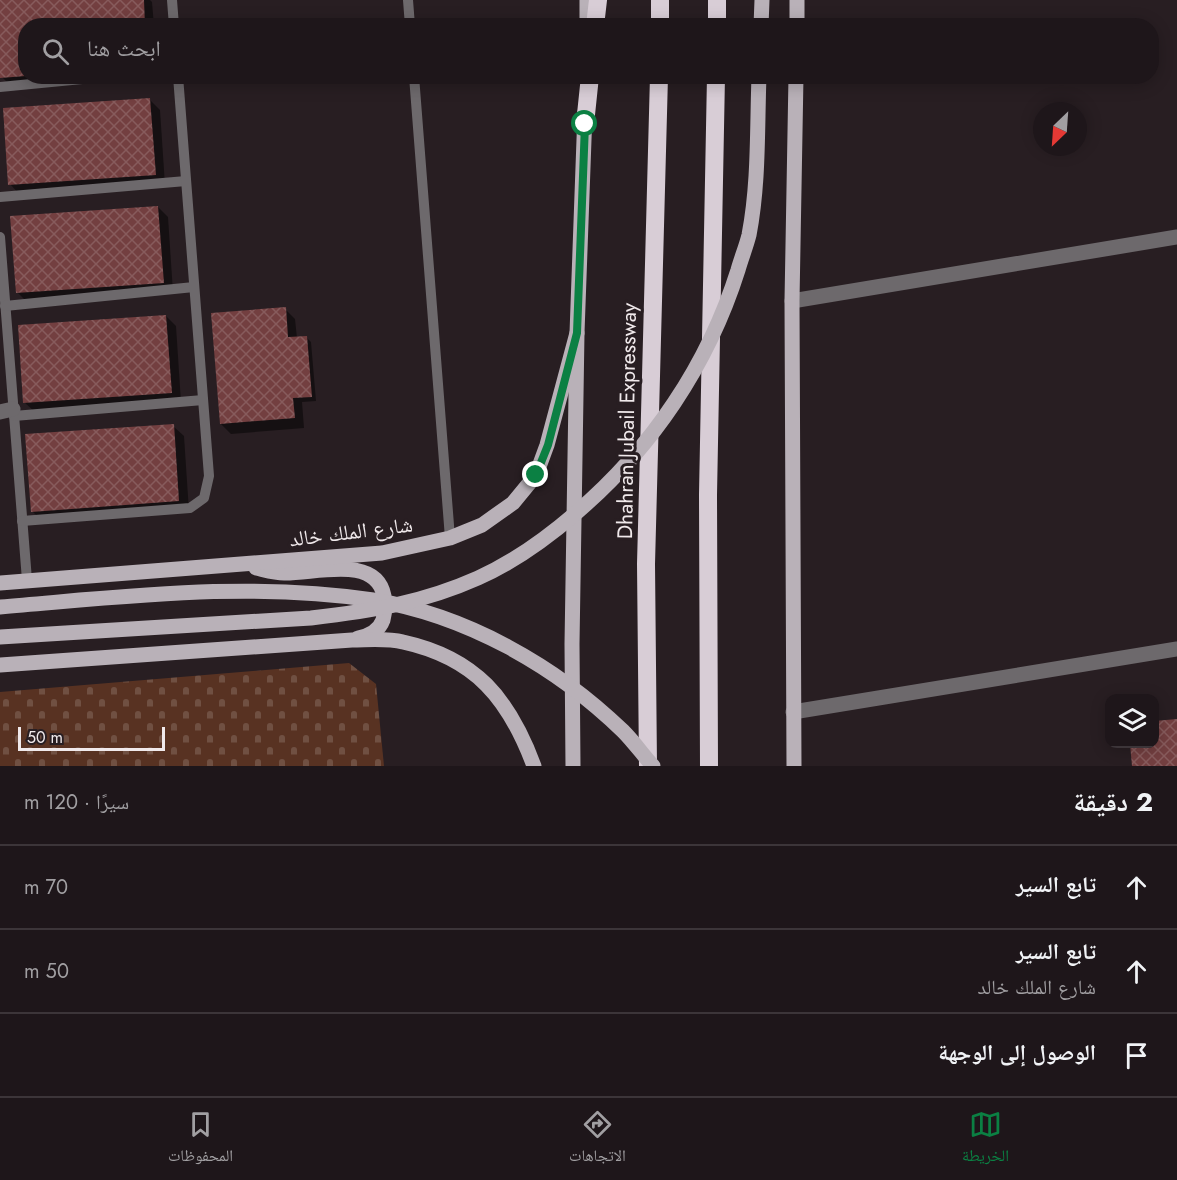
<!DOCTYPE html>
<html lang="ar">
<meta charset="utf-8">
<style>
body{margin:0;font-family:Jost,"Noto Naskh Arabic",sans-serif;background:#2b2327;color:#f1f3f6;direction:rtl}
.controls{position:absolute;right:18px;bottom:18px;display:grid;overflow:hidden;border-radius:12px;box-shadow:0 3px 15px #0003}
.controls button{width:54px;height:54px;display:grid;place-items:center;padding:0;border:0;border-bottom:2px solid #3c3539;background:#1e161a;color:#f1f3f6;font:30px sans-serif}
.compass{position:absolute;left:1033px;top:102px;width:54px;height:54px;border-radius:50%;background:#1e161a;box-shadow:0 3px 15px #0003;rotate:205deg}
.scale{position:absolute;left:18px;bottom:15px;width:147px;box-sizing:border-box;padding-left:6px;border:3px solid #f0e9eb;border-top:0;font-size:16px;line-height:21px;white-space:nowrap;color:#f0e9eb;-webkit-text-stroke:4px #281e22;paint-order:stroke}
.stop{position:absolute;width:18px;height:18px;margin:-14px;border:4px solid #0b8043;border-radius:50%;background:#fff}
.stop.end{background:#0b8043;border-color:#fff;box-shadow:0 2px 6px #0008}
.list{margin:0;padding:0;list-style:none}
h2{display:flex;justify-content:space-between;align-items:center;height:78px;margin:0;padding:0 24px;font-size:26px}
h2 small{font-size:20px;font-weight:400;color:#a19fa2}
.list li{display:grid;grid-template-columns:39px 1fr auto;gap:18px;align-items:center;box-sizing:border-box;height:84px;padding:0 24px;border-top:2px solid #3c3539}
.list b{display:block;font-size:22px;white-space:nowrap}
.list p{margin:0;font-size:20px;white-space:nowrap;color:#a19fa2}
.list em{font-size:20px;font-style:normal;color:#a19fa2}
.icon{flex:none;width:33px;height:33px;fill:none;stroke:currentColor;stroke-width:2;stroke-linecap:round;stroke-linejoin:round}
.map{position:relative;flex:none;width:1177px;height:766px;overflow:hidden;direction:ltr}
.search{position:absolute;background:#1e161a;box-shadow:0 3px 15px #0003;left:18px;right:18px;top:18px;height:66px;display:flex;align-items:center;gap:15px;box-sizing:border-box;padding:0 21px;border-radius:24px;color:#a19fa2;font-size:22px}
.sheet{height:330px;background:#1e161a}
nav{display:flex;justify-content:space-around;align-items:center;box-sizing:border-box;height:84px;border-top:2px solid #3c3539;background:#1e161a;font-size:16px;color:#a19fa2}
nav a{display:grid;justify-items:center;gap:3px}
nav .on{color:#0b8043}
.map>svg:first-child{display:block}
</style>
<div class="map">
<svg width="1177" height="766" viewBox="0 0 1177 766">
<defs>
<pattern id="cemetery-stones" width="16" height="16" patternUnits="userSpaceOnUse" patternTransform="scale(1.5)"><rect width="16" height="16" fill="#583222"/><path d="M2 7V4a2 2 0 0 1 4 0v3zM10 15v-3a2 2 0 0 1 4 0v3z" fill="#705042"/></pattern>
<pattern id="building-cross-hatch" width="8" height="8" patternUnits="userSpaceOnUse" patternTransform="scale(1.5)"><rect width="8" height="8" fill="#733f40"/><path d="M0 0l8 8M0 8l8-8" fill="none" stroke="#875b5c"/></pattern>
</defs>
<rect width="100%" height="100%" fill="#281e22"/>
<polygon fill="url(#cemetery-stones)" points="349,663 376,684 384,766 0,766 0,692"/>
<g fill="#0007">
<polygon points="0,0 150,0 152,2 154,26 26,26 26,76 158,77 12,87 2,77"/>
<polygon points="150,100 160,110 165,185 20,195 10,184"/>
<polygon points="158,207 168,217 173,292 27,302 17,292"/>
<polygon points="285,309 295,319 297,338 306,337 311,342 316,401 302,402 304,428 231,434 221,424"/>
<polygon points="166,316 176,326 181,402 35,412 24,402"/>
<polygon points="173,426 184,436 189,511 42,521 32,511"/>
</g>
<g fill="url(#building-cross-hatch)">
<polygon points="0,0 144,0 145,26 26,26 26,76 0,78"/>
<polygon points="150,98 156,175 8,185 3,108"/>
<polygon points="158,206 164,283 16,293 10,216"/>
<polygon points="286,307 288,337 307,336 312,397 293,398 295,418 220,424 211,313"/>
<polygon points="166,315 172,393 23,403 18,325"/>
<polygon points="174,424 179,501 31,512 25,434"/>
<polygon points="1177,719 1177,766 1132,766 1130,744 1154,744 1154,721"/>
</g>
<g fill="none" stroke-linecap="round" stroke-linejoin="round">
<g stroke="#6d696c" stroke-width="10">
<polyline points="172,0 174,26"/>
<polyline points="408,0 410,26"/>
<polyline points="414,76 450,538"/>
<polyline points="0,87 113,76"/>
<polyline points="0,197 186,181"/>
<polyline points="0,237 27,580"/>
<polyline points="5,306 194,287"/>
<polyline points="14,416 203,400"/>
<polyline points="22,521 190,508 204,498 209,476 178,76"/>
</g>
<g stroke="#6d696c" stroke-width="15">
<polyline points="792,301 1177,237"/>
<polyline points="0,412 13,409"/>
<polyline points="793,712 1177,649"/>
</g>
<g stroke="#b9b1b8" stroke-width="15">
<polyline points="587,26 587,0"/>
<polyline points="761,26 762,0"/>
<polyline points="797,26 797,0"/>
<path d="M256 568C265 570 275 573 284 573 314 574 376 554 384 596 385 603 385 613 383 620 379 631 368 636 358 638"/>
<polyline points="0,583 382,553 450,538 482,525 513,503 536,475 547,445 577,333"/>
<path d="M0 665 352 640C368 640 387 638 403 642 476 658 509 699 534 766"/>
<polyline points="573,766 572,644 577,333 585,112"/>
<polyline points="794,766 792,301 796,76"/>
</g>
<g stroke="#d8cdd6" stroke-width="18">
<polyline points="595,26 598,0"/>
<polyline points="660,26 660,0"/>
<polyline points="717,26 717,0"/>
<polyline points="585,124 590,76"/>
<polyline points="648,766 646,564 659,76"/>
<polyline points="709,766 708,495 716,76"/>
</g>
<g stroke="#b9b1b8" stroke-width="15">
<path d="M0 607C124 597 249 581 373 600 466 615 556 666 623 731 634 742 643 755 653 766"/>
<path d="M0 637 311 618C371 611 422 603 478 578 514 562 547 538 576 513 652 448 708 365 738 270 741 259 746 247 749 235 759 183 757 129 759 76"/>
</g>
</g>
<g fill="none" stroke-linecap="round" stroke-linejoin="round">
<polyline stroke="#0b8043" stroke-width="8" points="536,475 548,445 577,333 585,124"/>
</g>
<g text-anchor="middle" stroke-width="6" stroke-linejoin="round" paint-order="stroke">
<g font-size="21" fill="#f0e9eb" stroke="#281e22">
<text transform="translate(627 421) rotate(-89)" y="7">Dhahran Jubail Expressway</text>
<text transform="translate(351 532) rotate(-7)" y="7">شارع الملك خالد</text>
</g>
</g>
</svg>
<div class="controls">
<button><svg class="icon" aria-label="layers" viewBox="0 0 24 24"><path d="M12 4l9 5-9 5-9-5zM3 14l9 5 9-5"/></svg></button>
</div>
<svg class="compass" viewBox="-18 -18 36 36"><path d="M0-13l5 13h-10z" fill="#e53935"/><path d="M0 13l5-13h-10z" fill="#a19fa2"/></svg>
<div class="scale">50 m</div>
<div class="stop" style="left:585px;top:124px"></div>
<div class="stop end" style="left:536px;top:475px"></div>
<div class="search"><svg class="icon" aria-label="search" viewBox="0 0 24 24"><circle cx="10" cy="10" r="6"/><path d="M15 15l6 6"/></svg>ابحث هنا</div>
</div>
<section class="sheet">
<h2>2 دقيقة<small>سيرًا · 120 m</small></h2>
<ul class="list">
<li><svg class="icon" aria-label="ahead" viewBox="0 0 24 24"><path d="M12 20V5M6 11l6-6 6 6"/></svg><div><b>تابع السير</b></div><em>70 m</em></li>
<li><svg class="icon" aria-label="ahead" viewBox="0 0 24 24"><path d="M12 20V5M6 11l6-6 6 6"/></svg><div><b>تابع السير</b><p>شارع الملك خالد</p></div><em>50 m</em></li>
<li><svg class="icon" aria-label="arrive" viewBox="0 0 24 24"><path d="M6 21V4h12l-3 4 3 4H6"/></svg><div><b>الوصول إلى الوجهة</b></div></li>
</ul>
</section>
<nav>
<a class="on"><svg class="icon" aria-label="map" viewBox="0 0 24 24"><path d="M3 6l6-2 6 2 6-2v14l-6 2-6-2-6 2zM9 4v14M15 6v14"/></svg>الخريطة</a>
<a><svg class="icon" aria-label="directions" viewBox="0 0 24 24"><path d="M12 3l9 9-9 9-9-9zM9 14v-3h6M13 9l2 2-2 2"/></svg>الاتجاهات</a>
<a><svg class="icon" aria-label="saved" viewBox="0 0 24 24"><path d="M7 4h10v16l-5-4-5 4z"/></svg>المحفوظات</a>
</nav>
